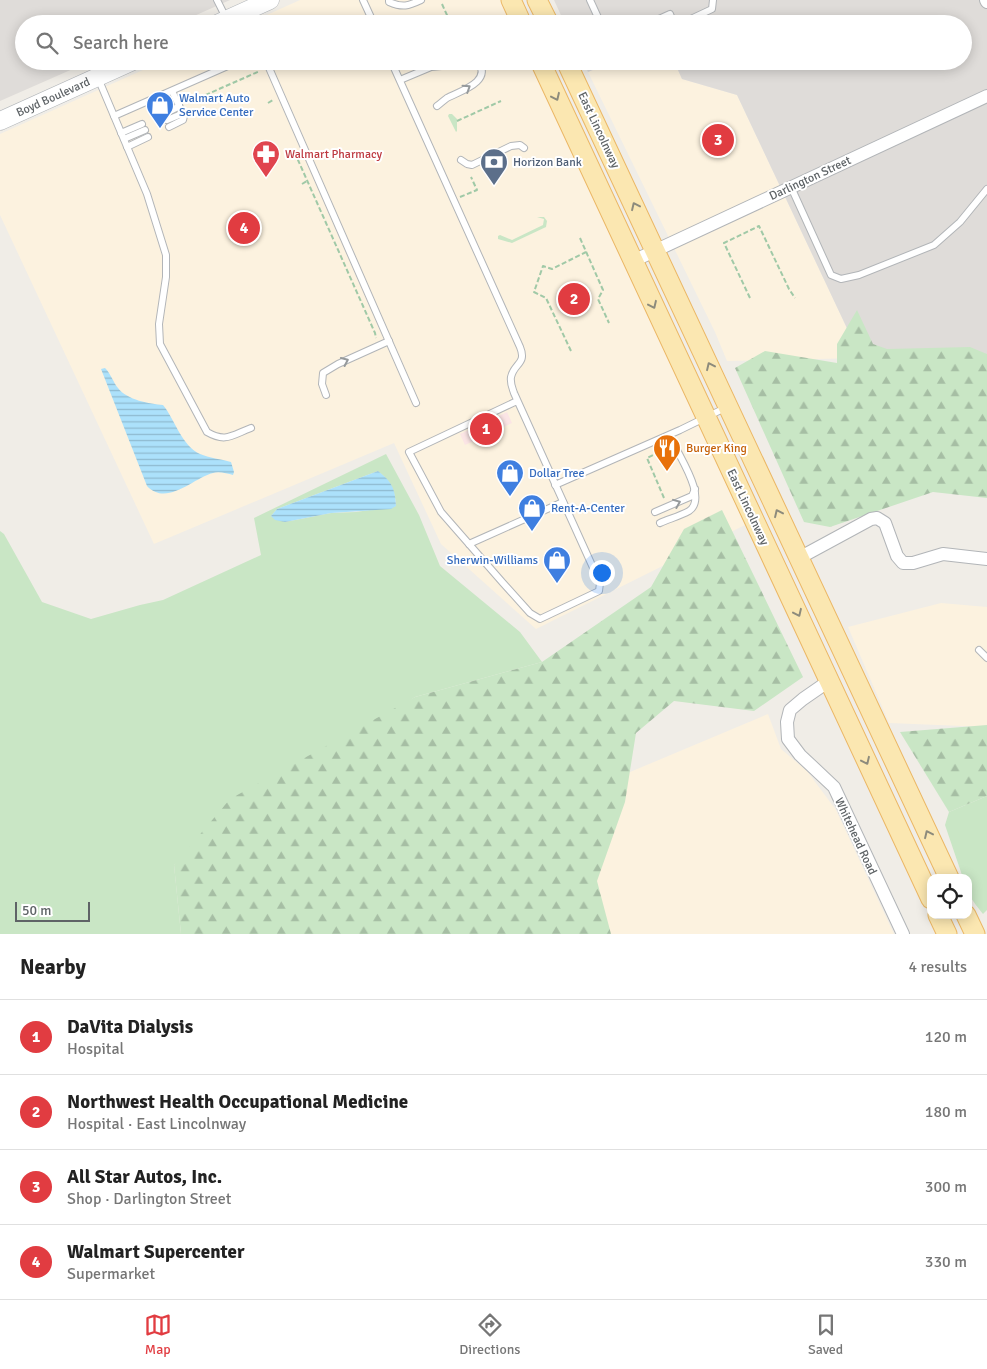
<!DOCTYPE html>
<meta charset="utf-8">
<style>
body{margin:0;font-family:Signika,sans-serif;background:#f2f2f2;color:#222}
.controls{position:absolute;right:15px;bottom:15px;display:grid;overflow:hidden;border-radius:10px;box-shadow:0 2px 12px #0003}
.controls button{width:45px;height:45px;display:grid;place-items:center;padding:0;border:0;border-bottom:1px solid #e0e0e0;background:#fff;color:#222;font:25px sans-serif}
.scale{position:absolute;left:15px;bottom:12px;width:75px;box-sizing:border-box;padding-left:5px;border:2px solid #5e6366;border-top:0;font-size:14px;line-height:18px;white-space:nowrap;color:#5e6366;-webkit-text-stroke:4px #fff;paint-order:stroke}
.you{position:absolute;left:601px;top:572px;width:18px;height:18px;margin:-12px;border:4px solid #fff;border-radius:50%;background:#1a73e8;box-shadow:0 0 0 8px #1a73e833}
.badge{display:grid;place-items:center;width:32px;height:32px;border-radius:50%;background:#e13c41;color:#fff;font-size:16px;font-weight:700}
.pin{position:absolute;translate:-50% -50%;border:2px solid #fff;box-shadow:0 1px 5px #0006}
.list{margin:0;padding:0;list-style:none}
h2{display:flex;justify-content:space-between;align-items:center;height:65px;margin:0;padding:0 20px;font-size:21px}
h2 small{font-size:16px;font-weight:400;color:#767676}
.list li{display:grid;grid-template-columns:32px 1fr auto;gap:15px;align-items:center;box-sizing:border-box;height:75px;padding:0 20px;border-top:1px solid #e0e0e0}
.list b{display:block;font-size:19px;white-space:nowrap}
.list p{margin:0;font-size:16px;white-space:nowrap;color:#767676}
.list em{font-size:16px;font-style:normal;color:#767676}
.icon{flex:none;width:28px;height:28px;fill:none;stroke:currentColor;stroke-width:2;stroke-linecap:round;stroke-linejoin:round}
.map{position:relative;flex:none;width:987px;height:934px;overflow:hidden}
.search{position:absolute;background:#fff;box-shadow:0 2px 12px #0003;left:15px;right:15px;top:15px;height:55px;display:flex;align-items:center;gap:12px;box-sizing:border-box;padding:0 18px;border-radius:28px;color:#767676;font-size:19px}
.sheet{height:365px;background:#fff}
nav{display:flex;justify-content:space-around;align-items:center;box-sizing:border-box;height:70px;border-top:1px solid #e0e0e0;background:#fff;font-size:14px;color:#767676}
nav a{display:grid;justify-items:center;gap:2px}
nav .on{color:#e13c41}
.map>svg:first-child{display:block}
</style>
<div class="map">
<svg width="987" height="934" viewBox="0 0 987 934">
<defs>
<pattern id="forest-firs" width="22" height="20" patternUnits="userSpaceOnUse" patternTransform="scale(1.25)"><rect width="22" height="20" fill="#c9e6c5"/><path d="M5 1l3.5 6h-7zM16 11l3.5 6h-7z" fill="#a6bea4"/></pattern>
<pattern id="water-rules" width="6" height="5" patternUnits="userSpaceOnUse" patternTransform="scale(1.25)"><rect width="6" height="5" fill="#ace1fb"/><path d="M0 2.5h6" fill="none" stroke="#8fbacf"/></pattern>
</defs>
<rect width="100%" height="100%" fill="#f0ede7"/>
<g fill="#fcf2df">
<polygon points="300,0 501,0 512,24 247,24"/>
<polygon points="163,61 530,61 745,525 536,629 441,544 394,443 154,544 0,215 0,134"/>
<polygon points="613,61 674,61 682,79 737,95 861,358 727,361 715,332 588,72"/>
<polygon points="941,603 987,607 987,727 889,723 848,627"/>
<polygon points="768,714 781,749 807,771 836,810 894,934 549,934 535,812"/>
</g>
<g fill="#dfdcd9">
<polygon points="0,0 230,0 176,24 24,24 24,61 91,61 0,101"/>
<polygon points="554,0 987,0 987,359 861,358 737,95 682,79 674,61 963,61 963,24 565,24"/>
<polygon points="583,61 613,61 588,72"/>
</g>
<polygon fill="#fbe5e5" points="507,412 512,423 465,445 460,434"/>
<g fill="#c9e6c5" fill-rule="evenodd">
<polygon points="449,114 452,114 457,119 457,131 456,132 448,116"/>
<polygon points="537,217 544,217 547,221 546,227 512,243 498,239 498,236 500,235 512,240 543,225 544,219"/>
<path d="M386 454 419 515 440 566 520 632 542 662 415 697 174 865 181 934H0V531L4 534 42 602 91 619 140 605 163 600 261 555 254 518ZM378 471C391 482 395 489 396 506L356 512 331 513 285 522 271 516 277 509Z"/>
<path d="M987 796V910L983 914C971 898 968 898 968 878H963L945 825 949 812Z"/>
</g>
<g fill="url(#forest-firs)">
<polygon points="857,310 873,344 887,349 970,347 987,354 987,498 933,492 830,527 804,522 735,368 765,351 837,363 837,344"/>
<polygon points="722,510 803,677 754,711 674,701 636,733 625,802 597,881 611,934 181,934 174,865 230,799 415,697 542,662 651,587 684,529"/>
<polygon points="987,725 987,796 949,812 900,732"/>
</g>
<g fill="url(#water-rules)">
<path d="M105 368C111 374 113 382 118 388 127 400 150 404 163 405 176 421 181 445 200 454 209 458 221 459 231 462L234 472 233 475C227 473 218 471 213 473 193 478 167 507 147 486L101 369Z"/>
<path d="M378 471C392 482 395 488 396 506L391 509 331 513 285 522 275 520 271 516 277 509Z"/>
</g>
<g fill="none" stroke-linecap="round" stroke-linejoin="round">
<g stroke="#b2b5b8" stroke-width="8">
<g id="lane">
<polyline points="217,0 226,18"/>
<polyline points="363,0 374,24"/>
<path d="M389 0V2C403 8 408 6 421 0"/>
<polyline points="590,0 601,24"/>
<polyline points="648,24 670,14 674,24"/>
<polyline points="680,24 712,9 713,0"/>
<polyline points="266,61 416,403"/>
<path d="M391 61 520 347C527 364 514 363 511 377 510 383 512 387 514 393L600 583 599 591 540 619 530 613 503 583 441 512 409 452 517 401"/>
<path d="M98 78 147 194 166 255V277L159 324 160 344 207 432C226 443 232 435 251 428"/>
<polyline points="400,80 431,67 452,65 463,61"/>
<path d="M437 106C441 103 444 100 447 98 460 91 493 82 478 61"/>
<polyline points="164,114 178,107 179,105"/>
<polyline points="114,116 239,61"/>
<polyline points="167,120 179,115 182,111"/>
<polyline points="169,127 183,120 184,116 172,91"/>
<polyline points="121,133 142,124"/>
<polyline points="124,139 145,130"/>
<polyline points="127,147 148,137"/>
<polyline points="461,160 467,164 472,165 511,146 520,145 524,148"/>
<polyline points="791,187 831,275 841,279 859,275 934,245 960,222 987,189"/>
<polyline points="326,395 322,384 323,373 338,364 389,341"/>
<polyline points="555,485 680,430 727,407"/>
<polyline points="655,512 692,496 695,489"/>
<path d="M660 523C669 519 680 516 689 511 707 499 682 461 675 446"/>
<polyline points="469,544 563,502"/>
<polyline points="979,650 987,658"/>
</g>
</g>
<g stroke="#b2b5b8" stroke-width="14">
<g id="street">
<polyline points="986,0 987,2"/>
<polyline points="633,261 987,96"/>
<polyline points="799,558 871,519 877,518 885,523 897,556 903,563 913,563 943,554 987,559"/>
<polyline points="829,681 803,699 790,710 787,722 788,739 800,755 834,787 903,934"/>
</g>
</g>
<g stroke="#b3b7bb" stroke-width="19">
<g id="secondary">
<polyline points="217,24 270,0"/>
<polyline points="0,121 133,61"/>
</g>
</g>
<g stroke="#ebb765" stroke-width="21">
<g id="primary">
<polyline points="511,0 522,24"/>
<polyline points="537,0 549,24"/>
<polyline points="540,61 931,899"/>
<polyline points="566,61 949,878"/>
<polyline points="938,915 947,934"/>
<polyline points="966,915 975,934"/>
</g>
</g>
<g stroke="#a0c9a7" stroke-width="2" stroke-dasharray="5 2.5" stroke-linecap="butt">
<polyline points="442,4 451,24"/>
<polyline points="186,100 186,98 194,100 260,71"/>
<polyline points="268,103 273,100"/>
<polyline points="457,121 501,101"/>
<polyline points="296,152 298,160 375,333 376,338"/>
<polyline points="302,184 307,181"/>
<polyline points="460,197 477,190 471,177"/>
<polyline points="580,238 603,290 598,299 609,323"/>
<polyline points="750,298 724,243 759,226 789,289 795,298"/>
<polyline points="571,351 546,298 534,292 543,266 552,269 586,252"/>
<polyline points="664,498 647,458 668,448"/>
</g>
<use href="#lane" stroke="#fff" stroke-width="6"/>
<use href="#street" stroke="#fff" stroke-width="12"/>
<use href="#secondary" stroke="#fff" stroke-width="18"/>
<use href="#primary" stroke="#fbe7b1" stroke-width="19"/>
</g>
<defs><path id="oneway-chevron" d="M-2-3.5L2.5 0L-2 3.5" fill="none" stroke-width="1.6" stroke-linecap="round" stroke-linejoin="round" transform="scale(1.25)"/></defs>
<g stroke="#969a9c">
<use href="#oneway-chevron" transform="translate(467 88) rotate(-33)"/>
<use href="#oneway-chevron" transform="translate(345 361) rotate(-25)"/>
<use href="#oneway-chevron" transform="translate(677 503) rotate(-22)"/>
</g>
<g stroke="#8d8b7c">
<use href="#oneway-chevron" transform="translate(556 97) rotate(65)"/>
<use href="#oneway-chevron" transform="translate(635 206) rotate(-115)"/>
<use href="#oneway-chevron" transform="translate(653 305) rotate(65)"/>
<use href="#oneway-chevron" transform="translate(710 366) rotate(-115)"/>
<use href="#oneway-chevron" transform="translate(778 513) rotate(-115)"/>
<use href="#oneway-chevron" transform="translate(798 613) rotate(65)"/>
<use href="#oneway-chevron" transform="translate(866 761) rotate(65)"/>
<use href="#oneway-chevron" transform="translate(928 834) rotate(-115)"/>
</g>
<defs>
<g id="shop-pin" transform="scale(1.4375)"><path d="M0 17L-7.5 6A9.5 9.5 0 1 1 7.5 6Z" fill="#3f7fe0" stroke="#fff"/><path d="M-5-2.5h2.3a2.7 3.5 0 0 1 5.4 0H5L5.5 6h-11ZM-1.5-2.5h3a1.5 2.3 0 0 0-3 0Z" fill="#fff"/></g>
<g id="pharmacy-pin" transform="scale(1.4375)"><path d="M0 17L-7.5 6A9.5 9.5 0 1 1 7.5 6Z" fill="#e0444e" stroke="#fff"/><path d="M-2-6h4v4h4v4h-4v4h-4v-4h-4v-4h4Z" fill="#fff"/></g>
<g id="bank-pin" transform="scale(1.4375)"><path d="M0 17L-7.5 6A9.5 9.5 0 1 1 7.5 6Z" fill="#5c6f8a" stroke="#fff"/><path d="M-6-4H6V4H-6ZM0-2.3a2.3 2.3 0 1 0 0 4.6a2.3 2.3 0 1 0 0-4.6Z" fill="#fff"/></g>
<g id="restaurant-pin" transform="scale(1.4375)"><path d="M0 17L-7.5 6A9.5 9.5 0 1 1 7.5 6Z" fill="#e8710a" stroke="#fff"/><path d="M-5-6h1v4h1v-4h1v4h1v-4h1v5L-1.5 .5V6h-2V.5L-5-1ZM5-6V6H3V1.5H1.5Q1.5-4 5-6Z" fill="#fff"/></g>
</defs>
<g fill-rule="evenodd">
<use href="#shop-pin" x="160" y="105"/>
<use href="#pharmacy-pin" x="266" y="154"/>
<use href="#bank-pin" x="494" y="162"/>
<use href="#restaurant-pin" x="667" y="448"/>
<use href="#shop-pin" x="510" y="473"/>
<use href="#shop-pin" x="532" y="508"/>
<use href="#shop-pin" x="557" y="560"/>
</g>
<g text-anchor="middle" stroke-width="4" stroke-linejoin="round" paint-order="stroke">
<g font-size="12" fill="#5e6366" stroke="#fff">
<text transform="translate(53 97) rotate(-24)" y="4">Boyd Boulevard</text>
<text transform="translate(599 130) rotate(65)" y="4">East Lincolnway</text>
<text transform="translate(810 178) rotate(-25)" y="4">Darlington Street</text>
<text transform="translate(748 507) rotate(65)" y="4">East Lincolnway</text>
<text transform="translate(856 836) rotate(65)" y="4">Whitehead Road</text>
</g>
<g font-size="12" fill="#366cbe" stroke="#fff" text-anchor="start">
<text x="179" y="102">Walmart Auto<tspan x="179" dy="14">Service Center</tspan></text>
<text x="529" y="477">Dollar Tree</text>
<text x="551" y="512">Rent-A-Center</text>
<text x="538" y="564" text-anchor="end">Sherwin-Williams</text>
</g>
<g font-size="12" fill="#be3a42" stroke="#fff" text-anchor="start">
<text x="285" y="158">Walmart Pharmacy</text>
</g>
<g font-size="12" fill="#4e5e75" stroke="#fff" text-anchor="start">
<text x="513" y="166">Horizon Bank</text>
</g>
<g font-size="12" fill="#c56008" stroke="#fff" text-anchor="start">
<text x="686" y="452">Burger King</text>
</g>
</g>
</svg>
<div class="controls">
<button><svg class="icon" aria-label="locate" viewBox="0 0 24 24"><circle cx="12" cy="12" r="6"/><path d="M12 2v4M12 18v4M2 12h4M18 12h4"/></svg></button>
</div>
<div class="scale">50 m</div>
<div class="you"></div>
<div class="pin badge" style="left:486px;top:429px">1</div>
<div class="pin badge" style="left:574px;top:299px">2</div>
<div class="pin badge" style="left:718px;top:140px">3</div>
<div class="pin badge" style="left:244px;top:228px">4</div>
<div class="search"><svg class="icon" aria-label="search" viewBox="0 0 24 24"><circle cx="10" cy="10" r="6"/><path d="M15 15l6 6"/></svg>Search here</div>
</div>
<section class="sheet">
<h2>Nearby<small>4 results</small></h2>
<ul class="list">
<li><span class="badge">1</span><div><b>DaVita Dialysis</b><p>Hospital</p></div><em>120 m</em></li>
<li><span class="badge">2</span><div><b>Northwest Health Occupational Medicine</b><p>Hospital · East Lincolnway</p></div><em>180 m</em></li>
<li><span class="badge">3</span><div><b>All Star Autos, Inc.</b><p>Shop · Darlington Street</p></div><em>300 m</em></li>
<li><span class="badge">4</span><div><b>Walmart Supercenter</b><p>Supermarket</p></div><em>330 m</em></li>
</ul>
</section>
<nav>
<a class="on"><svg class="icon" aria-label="map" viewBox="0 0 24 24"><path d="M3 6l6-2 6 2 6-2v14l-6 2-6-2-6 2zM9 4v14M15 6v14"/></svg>Map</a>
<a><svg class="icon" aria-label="directions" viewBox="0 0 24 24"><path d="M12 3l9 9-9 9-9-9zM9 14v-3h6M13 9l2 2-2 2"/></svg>Directions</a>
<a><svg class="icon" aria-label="saved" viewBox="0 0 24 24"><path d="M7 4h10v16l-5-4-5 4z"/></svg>Saved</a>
</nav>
